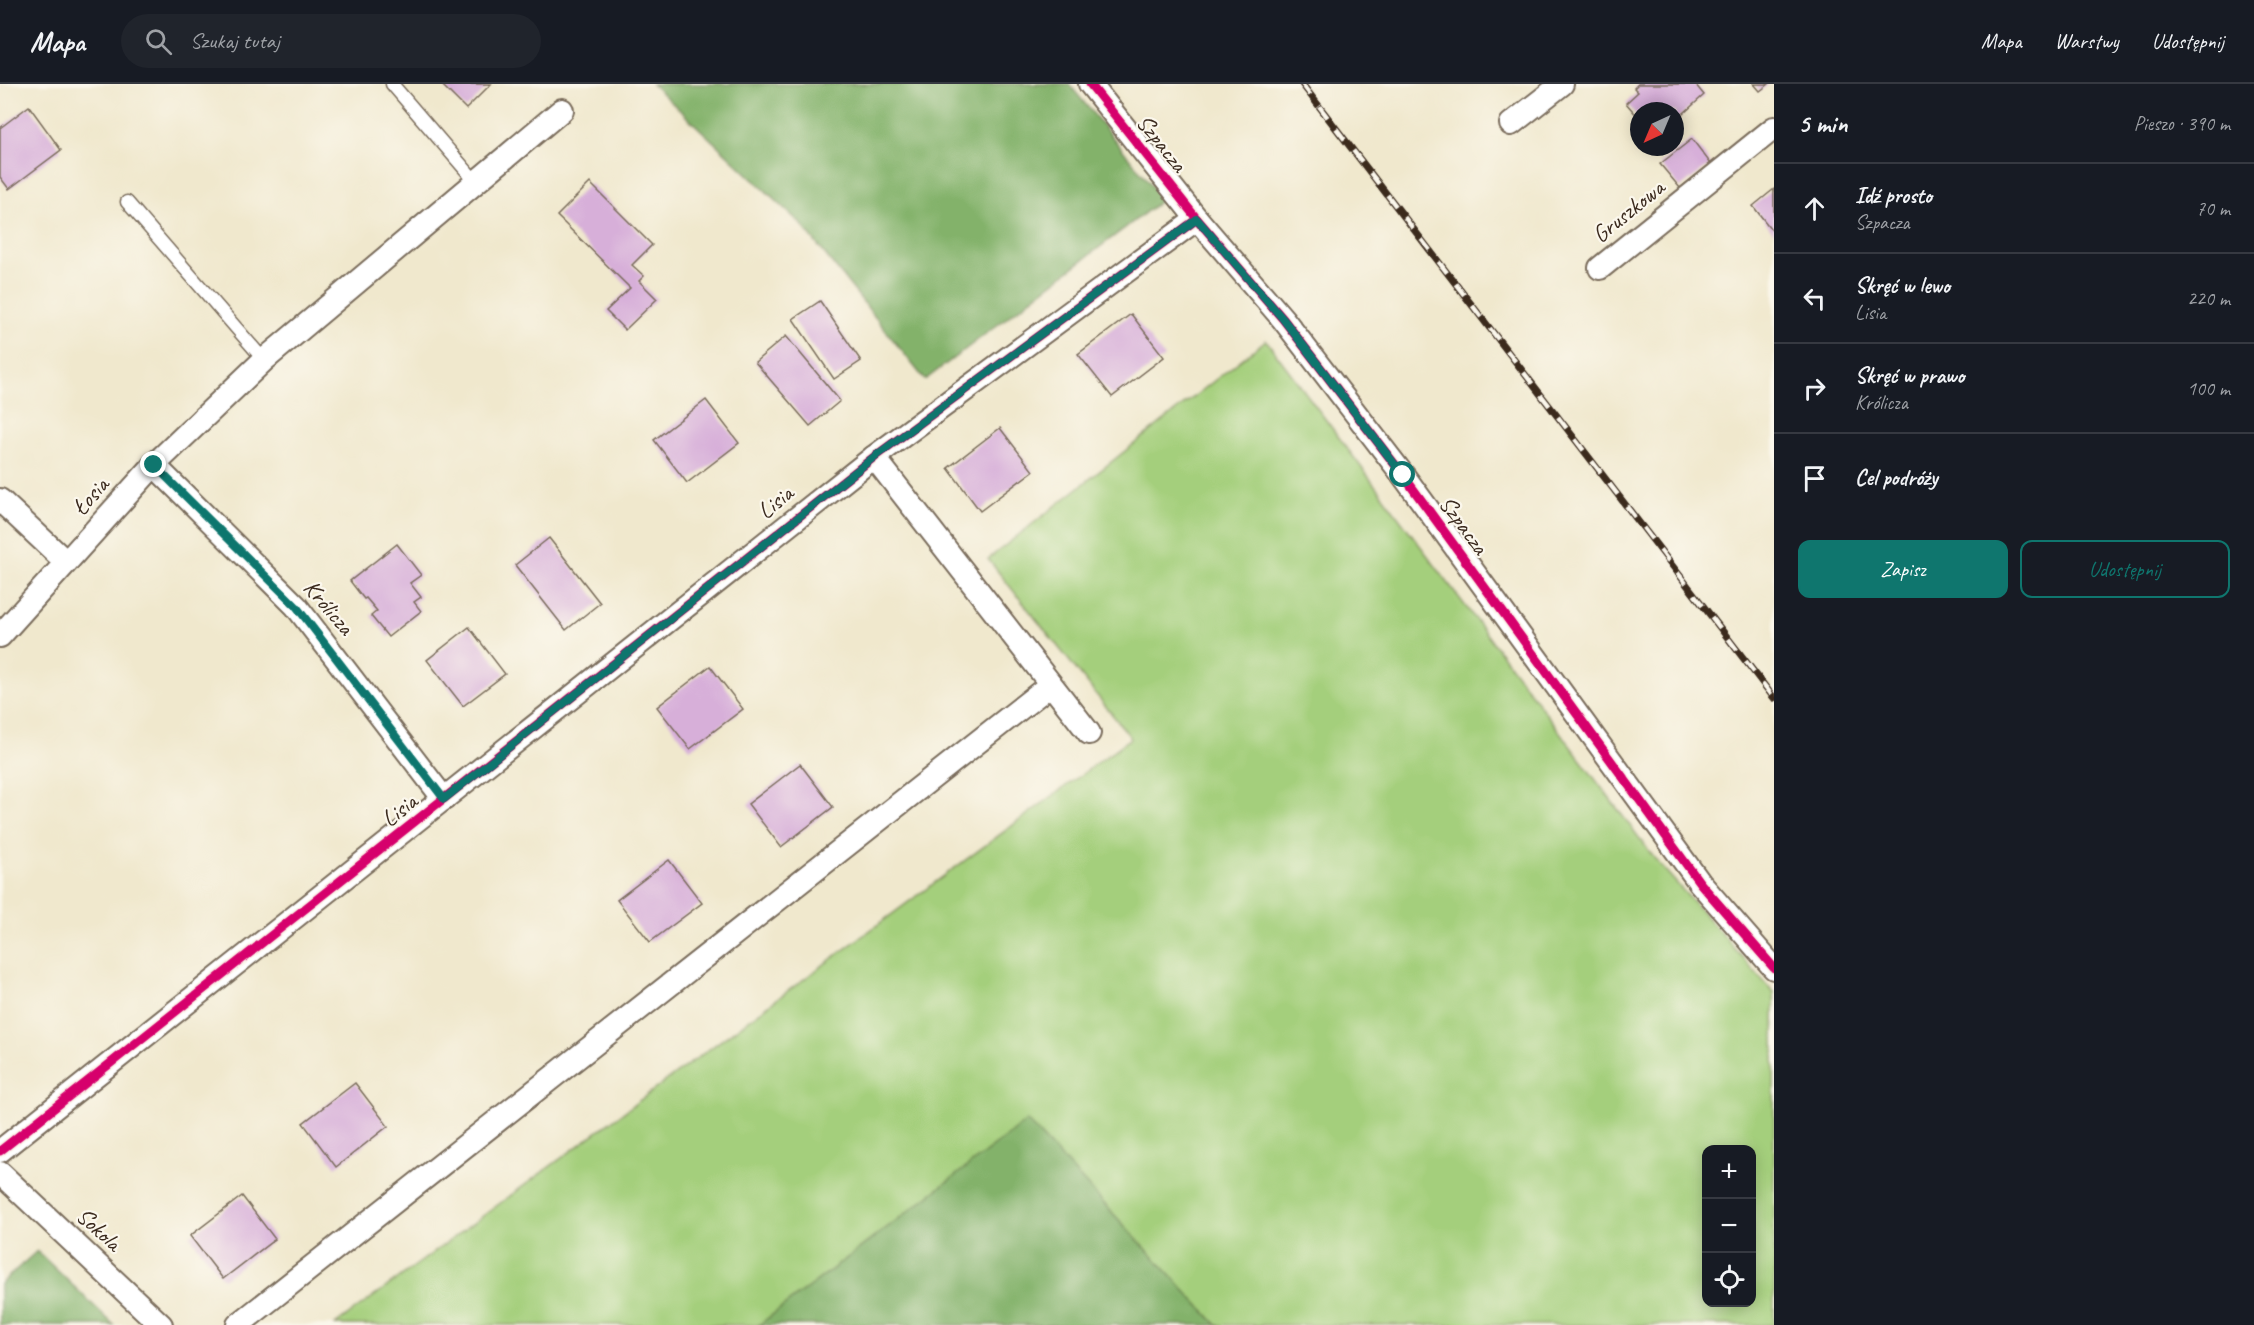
<!DOCTYPE html>
<html lang="pl">
<meta charset="utf-8">
<style>
body{margin:0;font-family:Caveat,sans-serif;background:#20242c;color:#f1f3f6}
.controls{position:absolute;right:18px;bottom:18px;display:grid;overflow:hidden;border-radius:12px;box-shadow:0 3px 15px #0003}
.controls button{width:54px;height:54px;display:grid;place-items:center;padding:0;border:0;border-bottom:2px solid #363941;background:#171b24;color:#f1f3f6;font:30px sans-serif}
.compass{position:absolute;left:1630px;top:18px;width:54px;height:54px;border-radius:50%;background:#171b24;box-shadow:0 3px 15px #0003;rotate:224deg}
.stop{position:absolute;width:18px;height:18px;margin:-14px;border:4px solid #0f766e;border-radius:50%;background:#fff}
.stop.end{background:#0f766e;border-color:#fff;box-shadow:0 2px 6px #0008}
.list{margin:0;padding:0;list-style:none}
h2{display:flex;justify-content:space-between;align-items:center;height:78px;margin:0;padding:0 24px;font-size:26px}
h2 small{font-size:20px;font-weight:400;color:#9ea1a6}
.list li{display:grid;grid-template-columns:39px 1fr auto;gap:18px;align-items:center;box-sizing:border-box;height:90px;padding:0 24px;border-top:2px solid #363941}
.list b{display:block;font-size:22px;white-space:nowrap}
.list p{margin:0;font-size:20px;white-space:nowrap;color:#9ea1a6}
.list em{font-size:20px;font-style:normal;color:#9ea1a6}
.actions{display:flex;gap:12px;padding:18px 24px}
.actions a{flex:1;padding:14px 0;border:2px solid #0f766e;border-radius:12px;text-align:center;font-size:21px;color:#0f766e}
.actions .main{background:#0f766e;color:#fff}
.icon{flex:none;width:33px;height:33px;fill:none;stroke:currentColor;stroke-width:2;stroke-linecap:round;stroke-linejoin:round}
.map{position:relative;flex:none;width:1774px;height:1241px;overflow:hidden}
header{display:flex;align-items:center;gap:36px;box-sizing:border-box;height:84px;padding:0 30px;background:#171b24;border-bottom:2px solid #363941}
header strong{font-size:28px}
nav{display:flex;gap:33px;margin-inline-start:auto;font-size:21px}
.search{width:420px;height:54px;background:#20242c;display:flex;align-items:center;gap:15px;box-sizing:border-box;padding:0 21px;border-radius:33px;color:#9ea1a6;font-size:22px}
main{display:flex}
aside{flex:1;background:#171b24}
.map>svg:first-child{display:block}
</style>
<header>
<strong>Mapa</strong>
<div class="search"><svg class="icon" aria-label="search" viewBox="0 0 24 24"><circle cx="10" cy="10" r="6"/><path d="M15 15l6 6"/></svg>Szukaj tutaj</div>
<nav><a>Mapa</a><a>Warstwy</a><a>Udostępnij</a></nav>
</header>
<main>
<div class="map">
<svg width="1774" height="1241" viewBox="0 0 1774 1241">
<rect width="100%" height="100%" fill="#fbf7ec"/>
<filter id="ink" filterUnits="userSpaceOnUse"><feTurbulence type="fractalNoise" baseFrequency=".0167" numOctaves="2"/><feDisplacementMap in="SourceGraphic" scale="12" xChannelSelector="R" yChannelSelector="G"/><feConvolveMatrix kernelMatrix="1 2 1 2 8 2 1 2 1" color-interpolation-filters="sRGB"/></filter>
<filter id="wash" filterUnits="userSpaceOnUse"><feTurbulence type="fractalNoise" baseFrequency=".008" numOctaves="4" result="noise"/><feDisplacementMap in="SourceGraphic" scale="24" xChannelSelector="R" yChannelSelector="G"/><feGaussianBlur stdDeviation="1.35" result="paint"/><feColorMatrix in="noise" values="0 0 0 0 0 0 0 0 0 0 0 0 0 0 0 0 0 1.4 0 .05"/><feComposite in="paint" operator="in"/></filter>
<g filter="url(#wash)">
<rect width="100%" height="100%" fill="#f0e8cd"/>
<path fill="#a4cf7b" stroke="#707c4c" stroke-width="1.5" fill-rule="evenodd" d="M1266 256 1655 775 1774 909V1241H1217L1027 1038 759 1241H335L1131 654 988 475ZM1706 1066H1752V1218H1706Z"/>
<g fill="#83b26b" stroke="#5f6e44" stroke-width="1.5">
<polygon points="652,0 1069,0 1163,115 925,296 801,140"/>
<polygon points="1027,1037 1217,1241 759,1241"/>
<polygon points="37,1167 114,1241 0,1241 0,1200"/>
</g>
<g id="blocks">
<g fill="#d7afd9">
<polygon points="441,0 491,0 466,25"/>
<polygon points="1638,0 1695,0 1704,11 1675,37 1675,27 1639,27 1639,34 1626,19 1638,8 1634,4"/>
<polygon points="1754,0 1769,0 1760,7"/>
<polygon points="29,22 61,66 9,105 0,93 0,44"/>
<polygon points="1692,55 1711,80 1680,104 1660,80"/>
<polygon points="590,99 652,161 632,181 644,192 639,197 657,215 625,246 606,227 630,204 557,132"/>
<polygon points="1774,105 1774,149 1753,122"/>
<polygon points="820,217 861,277 834,295 793,235"/>
<polygon points="1131,230 1164,273 1112,313 1078,270"/>
<polygon points="786,252 840,317 810,342 755,278"/>
<polygon points="706,316 739,359 687,399 654,356"/>
<polygon points="1000,344 1033,387 980,427 948,384"/>
<polygon points="549,454 600,519 566,546 515,481"/>
<polygon points="397,460 421,491 410,499 421,513 414,518 421,527 388,553 371,532 377,527 366,514 364,515 350,497"/>
<polygon points="469,543 505,590 463,622 427,576"/>
<polygon points="710,582 743,625 690,665 657,623"/>
<polygon points="800,680 833,723 781,763 748,720"/>
<polygon points="669,776 702,819 650,858 617,816"/>
<polygon points="355,999 388,1042 336,1083 303,1039"/>
<polygon points="242,1112 275,1155 223,1195 190,1152"/>
</g>
</g>
</g>
<g filter="url(#ink)">
<use href="#blocks" fill-opacity="0" stroke="#7a6c5b" stroke-width="1.5"/>
<g fill="none" stroke-linecap="round" stroke-linejoin="round">
<g stroke="#7a6c5b" stroke-width="15">
<g id="service">
<polyline points="392,0 476,98"/>
<polyline points="127,118 264,276"/>
</g>
</g>
<g stroke="#7a6c5b" stroke-width="26">
<g id="minor">
<polyline points="1090,0 1197,135 1283,235 1403,391 1700,799 1774,884"/>
<polyline points="1511,40 1562,0"/>
<polyline points="1600,184 1774,44"/>
<polyline points="874,373 1089,649"/>
<polyline points="154,381 296,522 444,715"/>
<polyline points="0,416 66,478"/>
<polyline points="0,552 154,381 264,276 562,26"/>
<polyline points="0,1067 874,373 1197,135"/>
<polyline points="0,1089 161,1241"/>
<polyline points="238,1241 1050,601"/>
</g>
</g>
<use href="#service" stroke="#fff" stroke-width="12"/>
<use href="#minor" stroke="#fff" stroke-width="22"/>
<g stroke="#3b2a1e" stroke-width="7">
<polyline id="rail" points="1302,0 1774,614"/>
</g>
<use href="#rail" stroke="#fbf7ec" stroke-width="4.5" stroke-dasharray="14" stroke-linecap="butt"/>
<g stroke="#fbf7ec" stroke-width="13">
<g id="cycleway">
<polyline points="1090,0 1197,135 1283,235 1403,391 1700,799 1774,884"/>
<polyline points="0,1067 874,373 1197,135"/>
</g>
</g>
<use href="#cycleway" stroke="#d6006c" stroke-width="9"/>
</g>
</g>
<g fill="none" stroke-linecap="round" stroke-linejoin="round" filter="url(#ink)">
<polyline stroke="#0f766e" stroke-width="8" points="154,381 296,522 444,715 874,373 1197,135 1283,235 1403,391"/>
</g>
<g text-anchor="middle" stroke-width="4.5" stroke-linejoin="round" paint-order="stroke">
<g font-size="24" fill="#3b2a1e" stroke="#fbf7ec">
<text transform="translate(1162 59) rotate(52)" y="8">Szpacza</text>
<text transform="translate(1628 127) rotate(-39)" y="8">Gruszkowa</text>
<text transform="translate(90 412) rotate(-48)" y="8">Łosia</text>
<text transform="translate(775 418) rotate(-39)" y="8">Lisia</text>
<text transform="translate(1464 441) rotate(54)" y="8">Szpacza</text>
<text transform="translate(329 523) rotate(50)" y="8">Królicza</text>
<text transform="translate(399 726) rotate(-38)" y="8">Lisia</text>
<text transform="translate(99 1145) rotate(43)" y="8">Sokola</text>
</g>
</g>
</svg>
<div class="controls">
<button>+</button>
<button>−</button>
<button><svg class="icon" aria-label="locate" viewBox="0 0 24 24"><circle cx="12" cy="12" r="6"/><path d="M12 2v4M12 18v4M2 12h4M18 12h4"/></svg></button>
</div>
<svg class="compass" viewBox="-18 -18 36 36"><path d="M0-13l5 13h-10z" fill="#e53935"/><path d="M0 13l5-13h-10z" fill="#9ea1a6"/></svg>
<div class="stop" style="left:1403px;top:391px"></div>
<div class="stop end" style="left:154px;top:381px"></div>
</div>
<aside>
<h2>5 min<small>Pieszo · 390 m</small></h2>
<ul class="list">
<li><svg class="icon" aria-label="ahead" viewBox="0 0 24 24"><path d="M12 20V5M6 11l6-6 6 6"/></svg><div><b>Idź prosto</b><p>Szpacza</p></div><em>70 m</em></li>
<li><svg class="icon" aria-label="left" viewBox="0 0 24 24"><path d="M17 20v-9H6M10 6l-5 5 5 5"/></svg><div><b>Skręć w lewo</b><p>Lisia</p></div><em>220 m</em></li>
<li><svg class="icon" aria-label="right" viewBox="0 0 24 24"><path d="M7 20v-9h11M14 6l5 5-5 5"/></svg><div><b>Skręć w prawo</b><p>Królicza</p></div><em>100 m</em></li>
<li><svg class="icon" aria-label="arrive" viewBox="0 0 24 24"><path d="M6 21V4h12l-3 4 3 4H6"/></svg><div><b>Cel podróży</b></div></li>
</ul>
<div class="actions"><a class="main">Zapisz</a><a>Udostępnij</a></div>
</aside>
</main>
